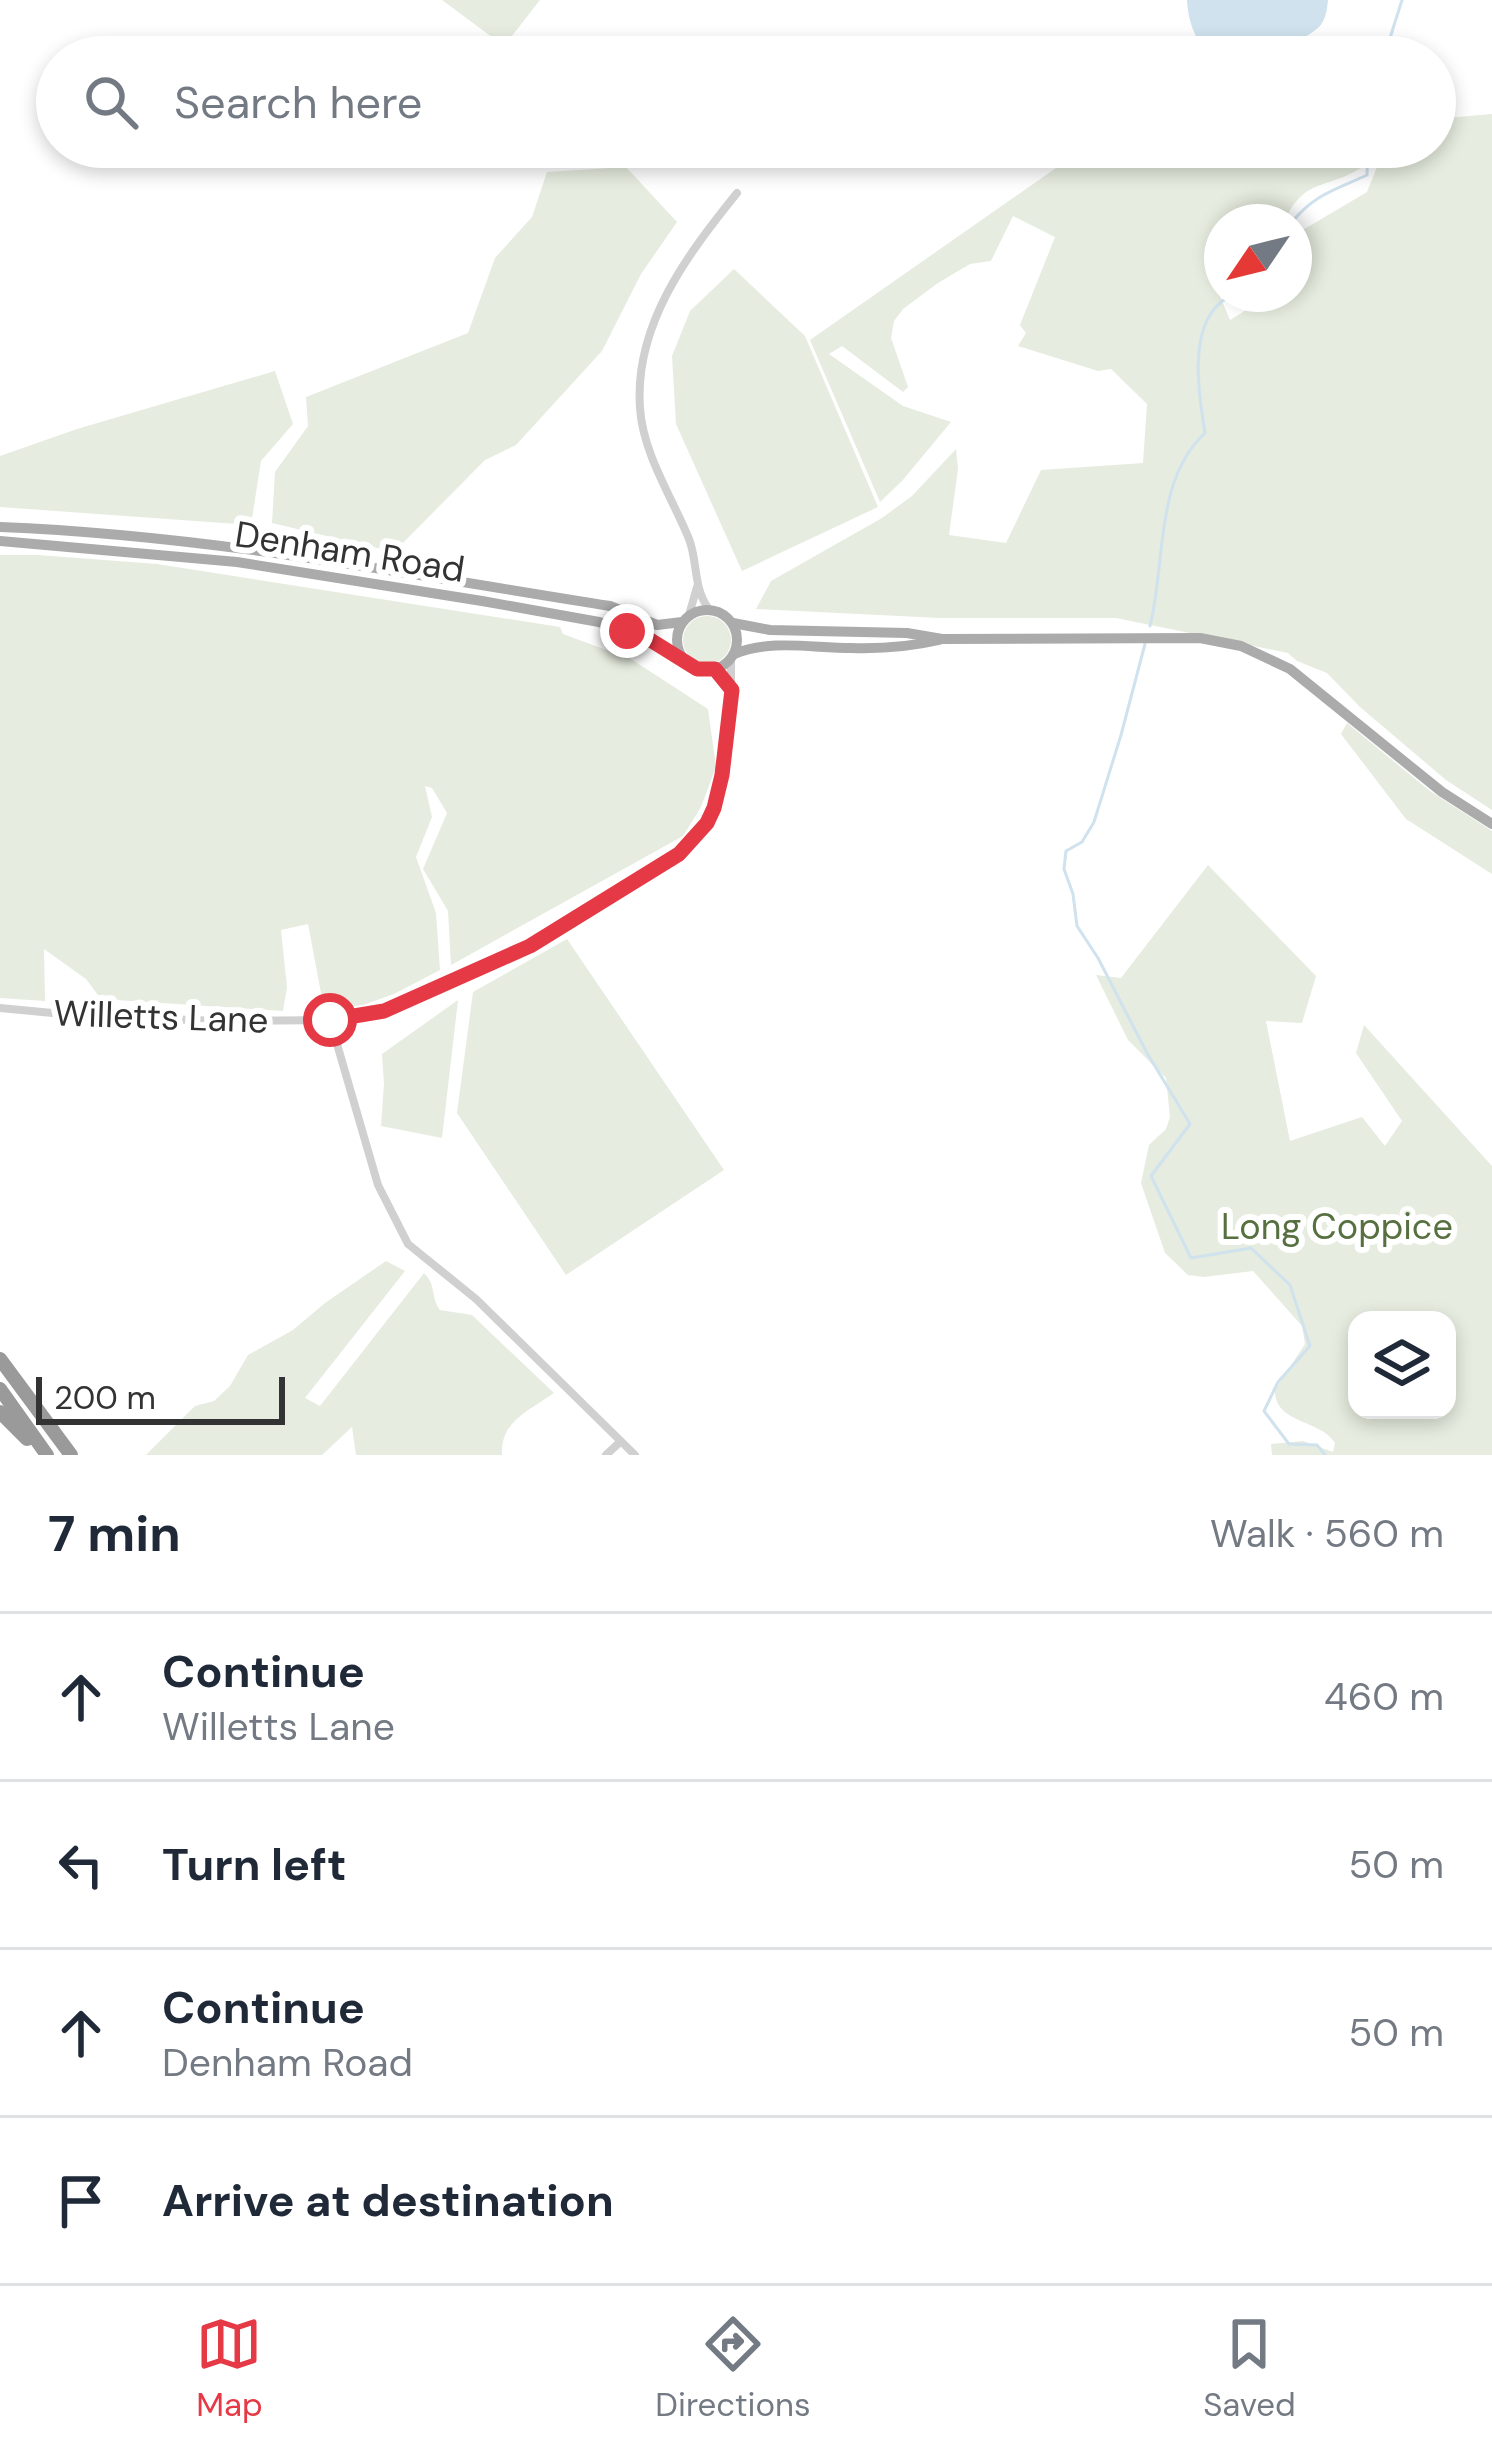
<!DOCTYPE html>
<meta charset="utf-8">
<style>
body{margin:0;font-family:"DM Sans",sans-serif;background:#f2f2f3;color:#1f2937}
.controls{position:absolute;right:36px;bottom:36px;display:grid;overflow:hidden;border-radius:24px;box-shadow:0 6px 18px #0003}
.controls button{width:108px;height:108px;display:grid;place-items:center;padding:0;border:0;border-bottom:3px solid #e0e1e3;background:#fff;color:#1f2937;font:60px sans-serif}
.compass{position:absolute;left:1204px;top:204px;width:108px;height:108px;border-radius:50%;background:#fff;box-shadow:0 6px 18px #0003;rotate:235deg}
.scale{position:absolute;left:36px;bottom:30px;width:249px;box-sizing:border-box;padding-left:12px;border:6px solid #333;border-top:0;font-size:33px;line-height:42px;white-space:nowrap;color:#333;-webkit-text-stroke:9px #fff;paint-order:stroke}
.stop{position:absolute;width:36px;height:36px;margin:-27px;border:9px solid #e63946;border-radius:50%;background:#fff}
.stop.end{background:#e63946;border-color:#fff;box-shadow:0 3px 12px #0008}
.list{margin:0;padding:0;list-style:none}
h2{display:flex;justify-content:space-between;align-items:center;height:156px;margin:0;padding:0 48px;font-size:51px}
h2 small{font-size:39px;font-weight:400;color:#747a83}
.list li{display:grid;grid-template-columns:78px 1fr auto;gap:36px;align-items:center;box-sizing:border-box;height:168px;padding:0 48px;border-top:3px solid #e0e1e3}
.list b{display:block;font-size:45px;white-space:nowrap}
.list p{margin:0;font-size:39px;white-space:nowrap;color:#747a83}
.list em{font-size:39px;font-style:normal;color:#747a83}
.icon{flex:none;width:66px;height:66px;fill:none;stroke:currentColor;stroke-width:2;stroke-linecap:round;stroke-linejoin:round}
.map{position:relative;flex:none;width:1492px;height:1455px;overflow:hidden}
.search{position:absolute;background:#fff;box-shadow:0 6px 18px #0003;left:36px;right:36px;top:36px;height:132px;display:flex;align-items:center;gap:30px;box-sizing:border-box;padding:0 42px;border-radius:66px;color:#747a83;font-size:45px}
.sheet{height:828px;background:#fff}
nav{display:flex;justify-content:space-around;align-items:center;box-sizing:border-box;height:168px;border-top:3px solid #e0e1e3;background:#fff;font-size:33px;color:#747a83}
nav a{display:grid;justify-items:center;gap:6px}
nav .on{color:#e63946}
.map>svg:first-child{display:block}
</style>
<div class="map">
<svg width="1492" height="1455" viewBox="0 0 1492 1455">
<rect width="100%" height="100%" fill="#fff"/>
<g fill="#e6ecdf" fill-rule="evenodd">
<polygon points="442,0 540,0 504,46"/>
<path d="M1492 114V810L1446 780 1360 707 1327 673 1297 661 1288 653 1116 618H940L756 609 771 581 882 518 912 496 956 449 958 469 949 535 1006 543 1041 470 1143 463 1147 404 1111 369 1098 371 1018 346 1026 333 1020 325 1055 237 1013 216 991 261 970 264 938 283 903 309 894 321 891 338 908 387 903 392 842 346 829 354 903 406 951 422 902 481 880 502 810 340 1086 147H1349L1361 163V168C1323 191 1305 177 1284 222H1222V286L1216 287 1230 320 1272 294H1294L1301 231 1367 192 1377 167 1365 151 1366 147H1435V119Z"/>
<polygon points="626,167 677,222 641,274 602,351 516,445 485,460 394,552 272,523 275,472 308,426 306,397 468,333 495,258 532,217 547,172"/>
<polygon points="734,269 805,336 878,507 742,571 676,424 672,356 690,311"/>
<polygon points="275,371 293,424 261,461 251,525 0,507 0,456 77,429"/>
<polygon points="0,555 38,555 157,564 560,627 563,634 631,659 708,709 716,767 701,807 683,836 451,965 448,911 423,869 447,813 432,788 425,786 432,817 416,857 436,913 440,970 394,994 363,1005 324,1009 308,924 281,930 287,987 283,1011 101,999 86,979 44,949 45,1001 0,998"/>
<circle cx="707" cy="640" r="24"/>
<polygon points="1347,723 1430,791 1492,831 1492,874 1406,819 1341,734"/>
<path d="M1208 865 1316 976 1302 1023 1266 1021 1290 1141 1362 1117 1385 1146 1402 1121 1356 1053 1364 1025 1492 1166V1455H1272L1271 1444 1303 1441 1333 1452 1335 1443C1320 1419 1274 1424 1275 1390L1305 1344 1302 1326 1253 1271 1204 1277 1188 1275 1165 1253 1141 1183 1149 1145 1166 1129 1170 1117 1166 1078 1128 1040 1096 975 1121 978ZM1357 1320H1447V1410H1357Z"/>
<polygon points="567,939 724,1170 566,1275 457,1113 473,992"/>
<polygon points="458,1000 442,1138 381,1126 384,1084 382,1054"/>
<path d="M386 1261 405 1271 305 1398 320 1406 424 1273C437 1286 430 1296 440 1310L472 1315 554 1393C529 1411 500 1421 502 1455H356L352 1427 322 1455H146L195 1406 214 1401 230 1386 248 1355 293 1330 325 1303Z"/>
</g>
<path fill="#cfe2ee" d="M1187 0H1328C1327 9 1326 20 1319 27 1300 45 1233 71 1209 52 1194 40 1188 19 1187 0Z"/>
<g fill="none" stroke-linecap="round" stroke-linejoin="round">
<g stroke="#cfe2ee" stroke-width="3">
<polyline points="1384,57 1402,0"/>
<path d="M1292 222C1315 194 1335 190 1367 175L1368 147"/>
<path d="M1150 626C1166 563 1154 480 1205 433 1199 397 1188 330 1220 303 1225 298 1231 297 1237 294"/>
<polyline points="1145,644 1121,735 1094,822 1082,842 1066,851 1064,869 1073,894 1077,926 1098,958 1147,1053 1190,1124 1151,1176 1191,1258 1251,1248 1290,1285 1310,1346 1278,1382 1264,1411 1289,1444 1317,1445 1325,1455"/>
</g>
<g stroke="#d0d0d0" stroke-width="8">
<path d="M709 609C693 589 698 562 689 539 672 497 643 454 640 408 634 325 687 255 737 193"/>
<polyline points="689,615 697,587"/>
<polyline points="715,669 731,689"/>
<polyline points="0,1008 84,1016 219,1021 330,1020 384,1011 530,946 679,854 707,823 714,809 722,775 731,714 731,659"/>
<polyline points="330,1020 378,1185 408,1244 476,1299 635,1455"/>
<polyline points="606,1455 620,1442"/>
</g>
<g stroke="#ababab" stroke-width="10">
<path d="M0 527C205 535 408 574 610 606L657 625 682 622"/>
<polyline points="0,541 237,562 482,601 599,622 652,641 683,658"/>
<circle cx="707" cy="640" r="30"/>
<polyline points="733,623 770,630 907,633 942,639 1200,638 1241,646 1290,669 1442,792 1492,824"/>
<path d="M734 654C771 639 812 648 851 648 881 649 909 647 939 640"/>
</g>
<g stroke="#9a9a9a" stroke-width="14">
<polyline points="0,1359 71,1455"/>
<polyline points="0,1389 47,1455"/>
<polyline points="0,1412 27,1439"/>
</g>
</g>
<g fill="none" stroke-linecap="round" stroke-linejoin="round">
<polyline stroke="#e63946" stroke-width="15" points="330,1020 384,1011 530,946 679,854 707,823 714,808 722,775 732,690 715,669 697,669 652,641 627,631"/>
</g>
<g text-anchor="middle" stroke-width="12" stroke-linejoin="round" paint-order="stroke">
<g font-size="36" fill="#333" stroke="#fff">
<text transform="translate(350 551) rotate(9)" y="13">Denham Road</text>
<text transform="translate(161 1016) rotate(2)" y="13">Willetts Lane</text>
</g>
<g font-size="36" fill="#56703f" stroke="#fff">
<text x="1337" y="1239">Long Coppice</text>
</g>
</g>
</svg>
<div class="controls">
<button><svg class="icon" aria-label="layers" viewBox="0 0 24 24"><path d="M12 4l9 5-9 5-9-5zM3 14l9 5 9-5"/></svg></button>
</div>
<svg class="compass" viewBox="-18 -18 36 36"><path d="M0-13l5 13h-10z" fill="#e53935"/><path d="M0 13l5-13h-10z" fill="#747a83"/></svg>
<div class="scale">200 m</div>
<div class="stop" style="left:330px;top:1020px"></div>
<div class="stop end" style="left:627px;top:631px"></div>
<div class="search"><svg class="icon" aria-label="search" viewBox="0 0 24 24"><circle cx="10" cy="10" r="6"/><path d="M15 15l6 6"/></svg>Search here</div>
</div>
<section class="sheet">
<h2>7 min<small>Walk · 560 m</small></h2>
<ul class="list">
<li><svg class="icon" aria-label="ahead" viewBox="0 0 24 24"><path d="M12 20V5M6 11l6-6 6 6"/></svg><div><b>Continue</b><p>Willetts Lane</p></div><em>460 m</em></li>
<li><svg class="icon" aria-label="left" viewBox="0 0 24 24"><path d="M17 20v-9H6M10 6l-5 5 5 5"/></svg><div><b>Turn left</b></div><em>50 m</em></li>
<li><svg class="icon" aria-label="ahead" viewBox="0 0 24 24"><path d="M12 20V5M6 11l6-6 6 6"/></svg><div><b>Continue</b><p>Denham Road</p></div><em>50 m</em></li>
<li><svg class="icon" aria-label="arrive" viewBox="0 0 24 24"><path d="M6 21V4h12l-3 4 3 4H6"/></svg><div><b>Arrive at destination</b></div></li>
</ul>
</section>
<nav>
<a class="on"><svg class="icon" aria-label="map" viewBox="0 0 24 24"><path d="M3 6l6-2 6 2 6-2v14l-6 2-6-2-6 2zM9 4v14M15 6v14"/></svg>Map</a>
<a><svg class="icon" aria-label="directions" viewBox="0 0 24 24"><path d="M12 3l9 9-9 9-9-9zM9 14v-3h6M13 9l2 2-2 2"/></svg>Directions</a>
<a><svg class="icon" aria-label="saved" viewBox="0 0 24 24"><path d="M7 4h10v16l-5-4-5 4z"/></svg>Saved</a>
</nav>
